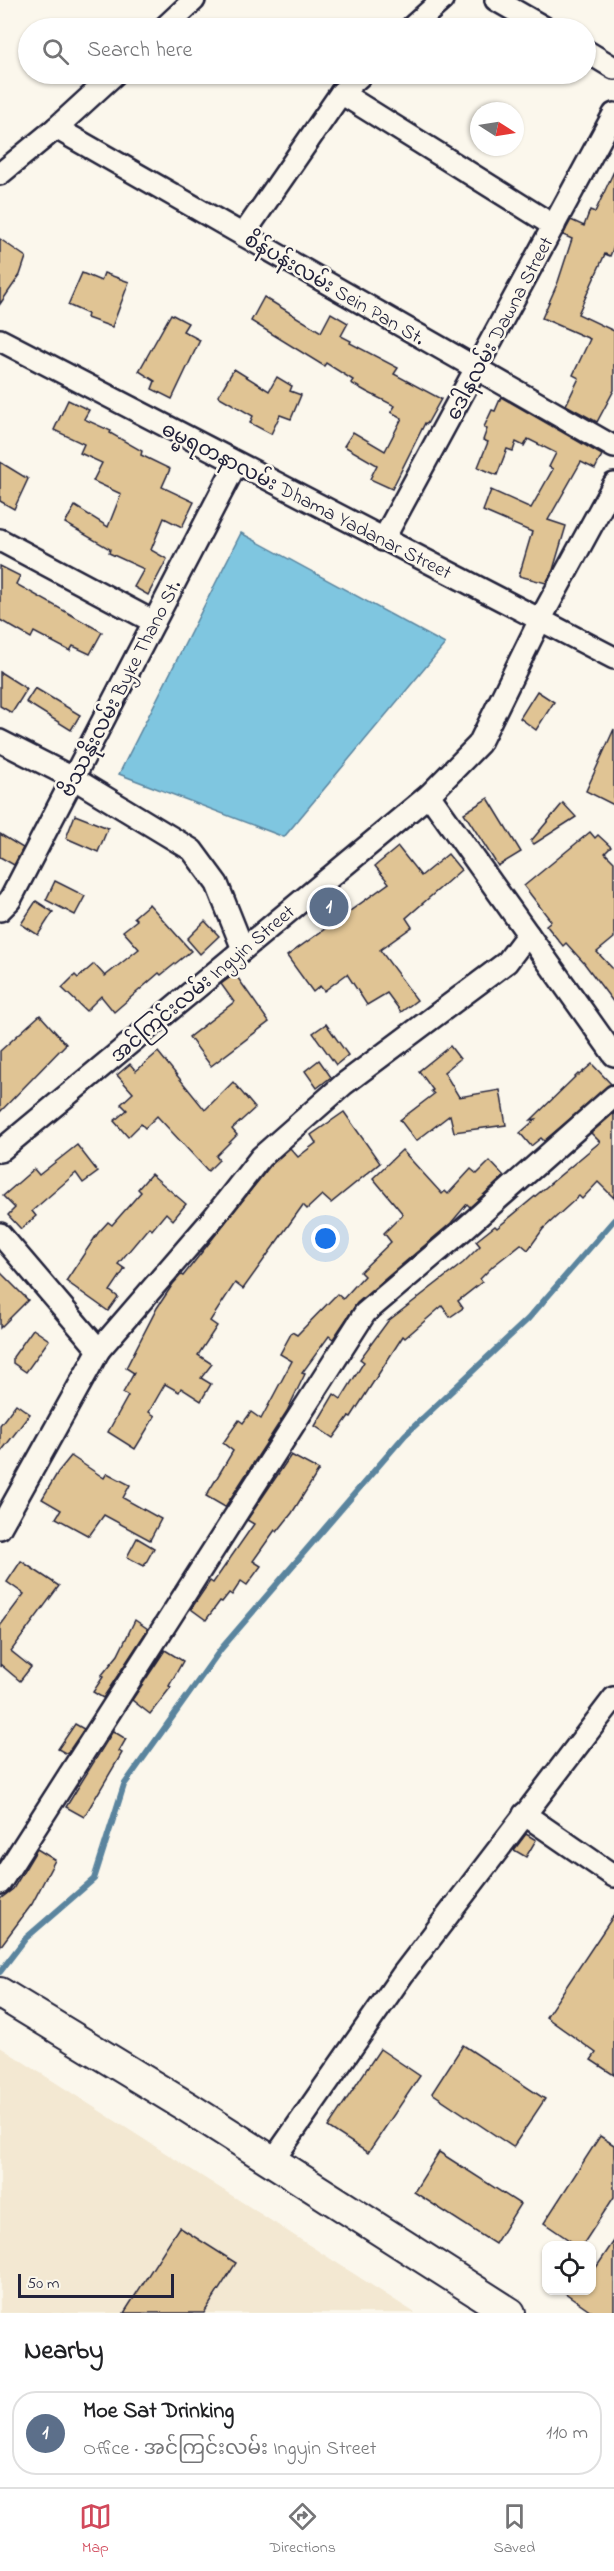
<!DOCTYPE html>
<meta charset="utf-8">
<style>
body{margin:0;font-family:"Indie Flower","Noto Sans Myanmar",sans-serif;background:#f2f2f2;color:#202124}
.controls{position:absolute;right:18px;bottom:18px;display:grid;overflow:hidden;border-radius:12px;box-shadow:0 2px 4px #0004}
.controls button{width:54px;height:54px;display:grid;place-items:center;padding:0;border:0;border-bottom:2px solid #e0e0e0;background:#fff;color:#202124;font:30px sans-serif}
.compass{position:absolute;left:470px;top:102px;width:54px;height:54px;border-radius:50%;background:#fff;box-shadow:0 2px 4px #0004;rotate:102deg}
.scale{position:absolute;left:18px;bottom:15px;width:156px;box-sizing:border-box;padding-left:6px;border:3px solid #22223b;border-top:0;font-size:16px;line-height:21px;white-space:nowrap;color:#22223b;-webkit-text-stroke:4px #fbf7ec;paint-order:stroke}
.you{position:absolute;left:326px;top:1239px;width:21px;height:21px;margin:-15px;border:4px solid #fff;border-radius:50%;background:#1a73e8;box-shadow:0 0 0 9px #1a73e833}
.badge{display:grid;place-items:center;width:39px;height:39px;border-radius:50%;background:#d1495b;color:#fff;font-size:20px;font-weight:700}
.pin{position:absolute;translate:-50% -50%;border:3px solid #fff;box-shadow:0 2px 6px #0006}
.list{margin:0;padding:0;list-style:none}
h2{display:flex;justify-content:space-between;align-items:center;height:78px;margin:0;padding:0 24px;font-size:26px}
h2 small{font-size:20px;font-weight:400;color:#757577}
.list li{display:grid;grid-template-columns:39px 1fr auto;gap:18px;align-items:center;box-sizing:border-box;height:84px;margin:0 12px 12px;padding:0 12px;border:2px solid #e0e0e0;border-radius:24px}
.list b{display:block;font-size:22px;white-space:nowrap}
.list p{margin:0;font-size:20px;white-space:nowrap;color:#757577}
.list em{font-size:20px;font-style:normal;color:#757577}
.icon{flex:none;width:33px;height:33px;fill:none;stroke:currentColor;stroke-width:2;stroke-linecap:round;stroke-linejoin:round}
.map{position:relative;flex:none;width:614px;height:2313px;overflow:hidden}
.search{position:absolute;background:#fff;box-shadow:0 2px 4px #0004;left:18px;right:18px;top:18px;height:66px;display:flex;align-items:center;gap:15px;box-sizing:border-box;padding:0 21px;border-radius:33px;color:#757577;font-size:22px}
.sheet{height:174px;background:#fff}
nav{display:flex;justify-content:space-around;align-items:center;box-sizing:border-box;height:84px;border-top:2px solid #e0e0e0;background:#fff;font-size:16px;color:#757577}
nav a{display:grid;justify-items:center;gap:3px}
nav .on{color:#d1495b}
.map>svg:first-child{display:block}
</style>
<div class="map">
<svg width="614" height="2313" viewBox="0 0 614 2313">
<rect width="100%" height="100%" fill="#fbf7ec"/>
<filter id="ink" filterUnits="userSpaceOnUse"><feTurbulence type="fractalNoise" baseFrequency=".0167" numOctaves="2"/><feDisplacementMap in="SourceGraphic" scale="12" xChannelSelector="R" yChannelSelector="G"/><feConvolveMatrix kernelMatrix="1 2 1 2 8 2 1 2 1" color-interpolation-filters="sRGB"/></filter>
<g filter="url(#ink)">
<polygon fill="#f3e8d2" points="0,2047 415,2313 0,2313"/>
<polygon fill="#7fc6e0" stroke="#5a849e" stroke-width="1.5" points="241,533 445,644 284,837 119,774"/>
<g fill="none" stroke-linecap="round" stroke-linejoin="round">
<polyline stroke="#5a849e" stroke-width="6" points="0,1972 26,1938 94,1879 124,1785 221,1649 405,1435 528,1319 614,1220"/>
</g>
<g fill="#e0c494" stroke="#22223b" stroke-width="1.5">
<polygon points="614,171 614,246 610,256 605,254 578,314 614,331 614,390 597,422 566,405 579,378 573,375 590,339 542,318 558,282 572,239 563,235 571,220 584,226 590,210 595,212"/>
<polygon points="0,239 26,257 20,275 0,304"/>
<polygon points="82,273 101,281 104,273 129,282 112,327 87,318 88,314 68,305"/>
<polygon points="264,297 321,332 331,313 348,323 341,336 351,341 350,343 398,368 394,374 441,399 427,424 425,423 392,489 370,479 377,465 344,446 353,432 385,451 402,418 391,412 395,406 367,392 351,383 353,380 326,363 324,366 251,321"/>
<polygon points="171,314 188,323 183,331 200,340 172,399 152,389 155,381 139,371"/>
<polygon points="234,369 269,391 277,377 292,386 290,391 301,395 291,419 280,415 271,434 250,423 253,416 218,396"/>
<polygon points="501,397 602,455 595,469 581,462 548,520 566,526 553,570 546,583 519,576 532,532 483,511 491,490 531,508 553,469 549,467 556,453 528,439 524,446 516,442 513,451 507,449 497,475 478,467 488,442 483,440 487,429 484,427 492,410 495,411"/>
<polygon points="68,400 89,410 84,419 111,431 110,433 142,451 141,455 170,469 162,487 194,502 182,527 164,518 151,550 167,559 148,595 134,587 144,569 109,553 110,549 65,523 75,506 108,527 121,494 93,481 102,463 80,453 84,444 54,430"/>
<polygon points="0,462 28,479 14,509 0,501"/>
<polygon points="0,566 20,576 16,584 102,632 90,654 73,646 70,651 34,632 31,638 0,620"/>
<polygon points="0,672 27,689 12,713 0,706"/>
<polygon points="35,688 80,715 71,730 26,702"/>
<polygon points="537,691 554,702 536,730 520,718"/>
<polygon points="614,729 614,805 586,791"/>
<polygon points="488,798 521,852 498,866 464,813"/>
<polygon points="563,803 576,817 534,844 531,841"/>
<polygon points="75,815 108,828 98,852 66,838"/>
<polygon points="590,832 595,838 598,835 611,847 605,853 614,862 614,938 597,952 614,970 614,1003 584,963 566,943 563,946 546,925 551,921 524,886"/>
<polygon points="0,834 23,848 14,865 0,857"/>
<polygon points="398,847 421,876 448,854 461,870 406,918 412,927 380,950 417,1000 401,1012 387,993 367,1005 347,974 324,991 320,986 313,992 287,956 389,883 375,866"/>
<polygon points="55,881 85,896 75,915 46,900"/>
<polygon points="36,901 53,912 38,935 21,924"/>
<polygon points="149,904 191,951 161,975 159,973 114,1012 101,996 86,1011 62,988 75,975 78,978 94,964 105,976 139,949 123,931 137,920 134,917"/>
<polygon points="205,921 219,936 200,954 187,939"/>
<polygon points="235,974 269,1022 211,1066 189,1037 234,1002 221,984"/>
<polygon points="40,1015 66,1044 0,1112 0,1051"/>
<polygon points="326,1024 348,1055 336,1065 313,1033"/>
<polygon points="450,1046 460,1059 444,1072 459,1097 500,1090 506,1125 454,1132 450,1115 416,1141 400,1120 434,1094 431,1091 433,1090 419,1071"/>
<polygon points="158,1052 205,1110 233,1082 255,1108 232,1129 237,1135 216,1156 219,1160 208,1171 157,1116 145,1128 141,1124 128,1137 114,1121 127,1110 121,1104 133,1093 117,1075 130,1064 136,1071"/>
<polygon points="319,1060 331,1077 317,1088 305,1071"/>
<polygon points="592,1064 611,1084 544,1141 541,1138 531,1146 520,1133 536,1119 531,1120 578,1074 579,1075"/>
<polygon points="344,1112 380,1163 331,1203 322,1195 307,1209 303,1205 243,1289 235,1283 210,1321 217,1326 198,1355 212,1364 201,1378 211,1384 201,1401 181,1388 179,1392 165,1384 149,1412 155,1416 135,1449 108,1432 128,1396 123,1393 134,1373 126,1368 157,1308 173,1284 181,1275 183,1276 270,1166 290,1148 298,1157 316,1143 311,1135"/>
<polygon points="614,1113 614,1198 598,1182 582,1199 579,1196 543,1229 528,1250 521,1244 493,1266 480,1279 482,1282 458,1301 463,1308 450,1317 442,1306 405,1338 403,1336 351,1417 349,1416 333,1438 315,1426 334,1394 341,1399 364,1362 360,1359 388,1321 463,1263 480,1246 476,1241 495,1226 497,1228 600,1142 591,1133"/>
<polygon points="77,1145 98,1172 83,1183 76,1173 32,1211 36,1216 21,1229 8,1215 15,1208 3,1196 34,1169 39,1175"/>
<polygon points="402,1150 442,1194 445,1191 448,1194 471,1169 477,1174 490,1161 504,1176 470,1207 467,1204 451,1223 357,1303 333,1339 329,1336 302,1373 305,1374 287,1411 225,1507 206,1496 233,1451 223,1443 239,1420 243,1423 251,1412 261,1419 292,1361 280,1354 292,1332 297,1335 337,1294 343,1299 364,1276 360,1272 391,1242 384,1233 403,1214 373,1178"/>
<polygon points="151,1174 186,1204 173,1220 166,1213 152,1230 149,1227 118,1264 125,1269 110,1291 118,1297 108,1311 66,1281 98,1233 108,1222 112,1225 141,1192 138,1189"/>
<polygon points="0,1272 28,1300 0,1328"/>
<polygon points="33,1329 49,1340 26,1372 13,1363 13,1357"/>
<polygon points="16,1404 30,1414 0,1453 0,1425"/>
<polygon points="291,1455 319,1470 292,1513 277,1532 275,1530 253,1561 261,1566 247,1585 241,1581 232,1595 229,1593 222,1602 220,1601 206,1620 191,1609 210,1581 213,1583 254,1524 247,1520"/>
<polygon points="71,1456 104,1478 107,1473 130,1485 123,1498 161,1519 150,1540 104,1515 89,1536 56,1518 61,1510 42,1499 58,1472"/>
<polygon points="137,1538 154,1548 144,1566 127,1557"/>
<polygon points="21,1561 59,1586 11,1651 31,1667 20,1681 1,1665 0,1667 0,1626 24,1594 7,1582"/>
<polygon points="135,1620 148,1629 103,1698 93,1692 103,1677 101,1676 118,1655"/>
<polygon points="165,1650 183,1661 169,1686 171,1687 150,1714 132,1700"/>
<polygon points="75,1724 84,1729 67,1754 58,1749"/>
<polygon points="113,1731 126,1739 119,1751 122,1753 84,1817 66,1807"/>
<polygon points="526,1834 536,1840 526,1857 514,1850"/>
<polygon points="37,1849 55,1860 32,1904 0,1947 0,1899 13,1889"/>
<polygon points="614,1915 614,2075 591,2060 596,2053 546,2017"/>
<polygon points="463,2045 545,2099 513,2147 432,2093"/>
<polygon points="380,2049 420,2076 368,2153 328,2127"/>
<polygon points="600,2136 614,2145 614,2197 582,2246 578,2246 544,2223"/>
<polygon points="439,2152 520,2204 495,2244 414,2192"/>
<polygon points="179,2227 236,2263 204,2313 124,2313"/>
<polygon points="614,2241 614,2313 594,2313 561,2290 591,2290 591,2275"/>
</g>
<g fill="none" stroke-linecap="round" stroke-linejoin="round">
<g stroke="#22223b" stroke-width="26">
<g id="street">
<polyline points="496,0 545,28"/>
<polyline points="164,28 194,0"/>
<polyline points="411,28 442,0"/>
<polyline points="586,51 614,68"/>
<polyline points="341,93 554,226"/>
<polyline points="56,128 614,447"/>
<polyline points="0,174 56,128 115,74"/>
<polyline points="243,235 341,93 362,74"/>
<polyline points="0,340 614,658"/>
<polyline points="0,540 154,622"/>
<polyline points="383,540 614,114"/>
<polyline points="0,741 73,778 192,850 217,884 243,949"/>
<polyline points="0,910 10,900 236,464"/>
<polyline points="528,934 614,1055"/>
<polyline points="0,1151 429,795 479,744 540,620 614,484"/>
<polyline points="0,1234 99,1350 0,1528"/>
<polyline points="99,1350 214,1217 261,1157 344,1084 507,962 528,934 429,795"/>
<polyline points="524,1814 614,1876"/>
<polyline points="0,1883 365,1313 463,1230 614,1096"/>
<polyline points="272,2162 403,1974 614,1698"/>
</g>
</g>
<g stroke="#22223b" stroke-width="34">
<polyline id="secondary" points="0,1993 189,2108 510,2313"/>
</g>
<use href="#street" stroke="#fbf7ec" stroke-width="21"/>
<use href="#secondary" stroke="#fbf7ec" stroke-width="30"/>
</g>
</g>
<g text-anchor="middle" stroke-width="5" stroke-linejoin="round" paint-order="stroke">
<g font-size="20" fill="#22223b" stroke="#fbf7ec">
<text transform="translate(335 288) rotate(30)" y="7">စိန်ပန်းလမ်း Sein Pan St.</text>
<text transform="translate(499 328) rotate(-62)" y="7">ဒေါနလမ်း Dawna Street</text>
<text transform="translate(307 500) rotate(27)" y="7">ဓမ္မရတနာလမ်း Dhama Yadanar Street</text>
<text transform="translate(120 688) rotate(-63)" y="7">ဗိဿနိုးလမ်း Byke Thano St.</text>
<text transform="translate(202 983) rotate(-40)" y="7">အင်ကြင်းလမ်း Ingyin Street</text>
</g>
</g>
</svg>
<div class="controls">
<button><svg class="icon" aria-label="locate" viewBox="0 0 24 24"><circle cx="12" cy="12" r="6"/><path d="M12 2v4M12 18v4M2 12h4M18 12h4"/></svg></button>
</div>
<svg class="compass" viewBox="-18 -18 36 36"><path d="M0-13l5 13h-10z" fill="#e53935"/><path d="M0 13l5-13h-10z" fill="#757577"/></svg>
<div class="scale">50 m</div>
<div class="you"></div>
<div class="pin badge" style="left:329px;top:907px;background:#5c6f8a">1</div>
<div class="search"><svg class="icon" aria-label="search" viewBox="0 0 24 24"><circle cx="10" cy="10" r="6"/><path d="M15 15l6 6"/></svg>Search here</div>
</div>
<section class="sheet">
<h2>Nearby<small></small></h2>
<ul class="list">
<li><span class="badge" style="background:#5c6f8a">1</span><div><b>Moe Sat Drinking</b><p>Office · အင်ကြင်းလမ်း Ingyin Street</p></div><em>110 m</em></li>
</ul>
</section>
<nav>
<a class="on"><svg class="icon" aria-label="map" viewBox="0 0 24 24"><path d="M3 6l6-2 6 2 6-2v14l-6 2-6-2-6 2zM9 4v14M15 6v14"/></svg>Map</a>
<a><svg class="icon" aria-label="directions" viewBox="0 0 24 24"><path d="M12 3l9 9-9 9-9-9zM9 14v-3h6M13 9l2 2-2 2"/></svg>Directions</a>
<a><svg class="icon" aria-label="saved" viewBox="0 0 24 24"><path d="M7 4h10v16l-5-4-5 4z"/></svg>Saved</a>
</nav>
